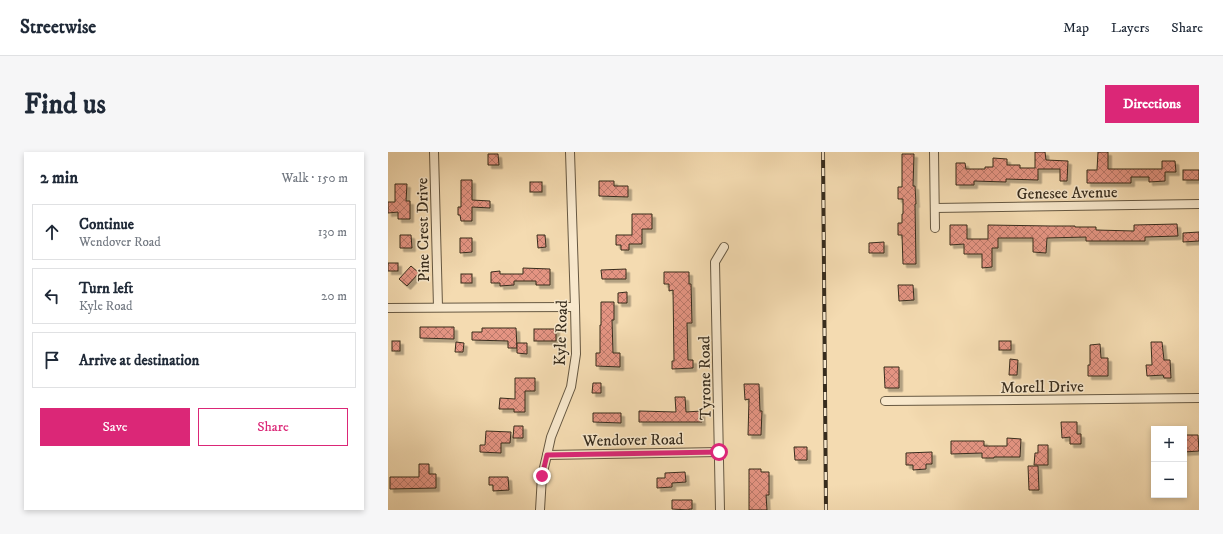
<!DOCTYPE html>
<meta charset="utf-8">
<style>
body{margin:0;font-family:"IM FELL DW Pica",serif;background:#f6f6f7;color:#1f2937}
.controls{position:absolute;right:12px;bottom:12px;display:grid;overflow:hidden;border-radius:0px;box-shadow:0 2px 6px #0003}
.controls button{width:36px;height:36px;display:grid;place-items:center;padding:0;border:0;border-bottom:1px solid #e0e1e3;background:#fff;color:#1f2937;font:20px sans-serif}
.stop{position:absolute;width:12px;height:12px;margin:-9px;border:3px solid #db2777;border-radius:50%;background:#fff}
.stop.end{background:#db2777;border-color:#fff;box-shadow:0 1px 4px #0008}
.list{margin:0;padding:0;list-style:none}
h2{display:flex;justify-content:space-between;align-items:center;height:52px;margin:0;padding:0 16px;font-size:17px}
h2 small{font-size:13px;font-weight:400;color:#747a83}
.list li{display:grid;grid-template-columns:26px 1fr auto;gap:12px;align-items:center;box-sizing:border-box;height:56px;margin:0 8px 8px;padding:0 8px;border:1px solid #e0e1e3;border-radius:0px}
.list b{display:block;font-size:15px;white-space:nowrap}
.list p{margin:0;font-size:13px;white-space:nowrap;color:#747a83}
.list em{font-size:13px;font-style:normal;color:#747a83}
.actions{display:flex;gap:8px;padding:12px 16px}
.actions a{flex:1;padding:9px 0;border:1px solid #db2777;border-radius:0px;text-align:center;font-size:14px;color:#db2777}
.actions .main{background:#db2777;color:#fff}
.icon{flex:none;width:22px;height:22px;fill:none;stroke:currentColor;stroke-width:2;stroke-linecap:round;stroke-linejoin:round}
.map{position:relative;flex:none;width:811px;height:358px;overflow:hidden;border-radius:0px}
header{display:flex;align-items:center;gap:24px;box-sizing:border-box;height:56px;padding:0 20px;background:#fff;border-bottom:1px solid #e0e1e3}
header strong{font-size:19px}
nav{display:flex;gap:22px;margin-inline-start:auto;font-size:14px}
.intro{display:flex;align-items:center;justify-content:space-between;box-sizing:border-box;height:96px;padding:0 24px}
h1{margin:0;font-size:28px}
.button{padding:10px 18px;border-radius:0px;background:#db2777;color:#fff;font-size:14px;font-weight:700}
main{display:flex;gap:24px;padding:0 24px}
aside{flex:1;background:#fff;border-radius:0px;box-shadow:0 2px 6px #0003}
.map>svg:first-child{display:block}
</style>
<header>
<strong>Streetwise</strong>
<nav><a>Map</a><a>Layers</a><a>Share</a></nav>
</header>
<div class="intro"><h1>Find us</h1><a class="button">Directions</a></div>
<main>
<aside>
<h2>2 min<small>Walk · 150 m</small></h2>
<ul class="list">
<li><svg class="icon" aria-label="ahead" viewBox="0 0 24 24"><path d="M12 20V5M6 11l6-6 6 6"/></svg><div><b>Continue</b><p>Wendover Road</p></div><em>130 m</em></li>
<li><svg class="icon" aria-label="left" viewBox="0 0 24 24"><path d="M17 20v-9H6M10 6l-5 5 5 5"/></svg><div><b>Turn left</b><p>Kyle Road</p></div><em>20 m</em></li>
<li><svg class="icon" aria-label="arrive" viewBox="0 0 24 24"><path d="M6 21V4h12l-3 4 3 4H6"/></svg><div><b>Arrive at destination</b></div></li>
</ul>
<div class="actions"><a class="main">Save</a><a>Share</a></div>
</aside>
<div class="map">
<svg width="811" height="358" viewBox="0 0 811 358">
<defs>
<pattern id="building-cross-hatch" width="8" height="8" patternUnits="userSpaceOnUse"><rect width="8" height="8" fill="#e49482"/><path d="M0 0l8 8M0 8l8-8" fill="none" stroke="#ba796a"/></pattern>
<filter id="shadow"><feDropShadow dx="3.5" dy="3.5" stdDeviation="0" flood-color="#0004"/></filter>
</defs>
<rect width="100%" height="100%" fill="#f4dbb1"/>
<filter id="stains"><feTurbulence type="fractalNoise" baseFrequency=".005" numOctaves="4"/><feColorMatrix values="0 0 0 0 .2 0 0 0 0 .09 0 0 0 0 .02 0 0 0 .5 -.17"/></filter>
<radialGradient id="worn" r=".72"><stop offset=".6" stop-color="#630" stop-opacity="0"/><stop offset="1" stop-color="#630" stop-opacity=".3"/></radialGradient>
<g fill="url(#building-cross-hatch)" stroke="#372c1d" filter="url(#shadow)">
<polygon points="647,0 657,0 658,8 680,9 679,29 672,29 672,17 650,17 650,28 618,27 618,30 586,29 586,33 568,33 568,11 577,11 578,17 597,17 597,15 605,15 605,6 619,7 619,13 632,13 632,16 647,16"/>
<polygon points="710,0 720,0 720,17 774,17 774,9 787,9 788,20 777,20 777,29 761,30 761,25 743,25 743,31 699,31 699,18 709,18"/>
<polygon points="100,2 110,2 111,13 100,13"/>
<polygon points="514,2 526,2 525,34 527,34 528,52 527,52 528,112 515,112 514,83 510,83 510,71 514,71 514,62 515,62 515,47 510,47 510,35 514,35"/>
<rect x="795" y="18" width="16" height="10"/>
<polygon points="73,28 84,28 84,48 102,49 102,56 84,55 84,69 73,69 72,63 70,63 70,55 73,55"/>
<polygon points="211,29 226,29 226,34 240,34 240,45 211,44"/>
<rect x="142" y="30" width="12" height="10"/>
<polygon points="7,32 19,32 18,49 22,49 22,67 10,67 10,60 0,61 0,50 7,50"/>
<polygon points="244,62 264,62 264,77 254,77 254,92 241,92 241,98 233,98 233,93 228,93 228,83 244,83"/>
<polygon points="789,72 790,84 757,85 757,89 698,89 698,85 659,86 658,101 645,100 645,86 610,86 610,96 604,96 604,115 594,116 594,102 576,102 576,92 562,93 562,73 579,73 579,87 600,87 600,73 662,74 687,74 687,75 708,75 708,78 746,79 746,73"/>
<polygon points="811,80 811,89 795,90 795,81"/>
<polygon points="12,83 23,83 24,96 12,96"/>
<polygon points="149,83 157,83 158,95 150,96"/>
<polygon points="72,86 84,86 84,100 72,101"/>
<polygon points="496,90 496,101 481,101 481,91"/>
<rect x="0" y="111" width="10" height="8"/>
<polygon points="23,114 31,121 19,134 11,127"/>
<polygon points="135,116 162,117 162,133 148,133 148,129 126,129 126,133 112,134 112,131 103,131 103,120 112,119 112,122 135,122"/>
<polygon points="238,117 238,127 214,127 213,118"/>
<polygon points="276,120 301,120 301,132 303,132 304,171 299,171 300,208 305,208 305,216 284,217 284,209 286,209 285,138 281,139 281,132 276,132"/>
<rect x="73" y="122" width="11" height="9"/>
<polygon points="510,133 525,133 526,148 511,149"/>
<polygon points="239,140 239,151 230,151 230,141"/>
<polygon points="213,150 226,150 226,168 224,168 225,201 232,201 232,215 208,214 208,201 212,201 212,173 213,173"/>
<polygon points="32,175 66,175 66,187 32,186"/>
<polygon points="94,176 128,176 129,196 120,196 120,189 84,188 84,180 94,180"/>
<rect x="146" y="177" width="22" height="12"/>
<rect x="4" y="189" width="8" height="10"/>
<rect x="611" y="189" width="12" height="9"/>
<polygon points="68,190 76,191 75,200 67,200"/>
<polygon points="763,190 774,190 776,208 782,208 783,226 776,226 775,223 759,224 758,213 764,213"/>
<polygon points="129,191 139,191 139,202 129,201"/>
<polygon points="712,192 713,206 720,206 720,224 700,224 700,213 702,213 702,193"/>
<polygon points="622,207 630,208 629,223 621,223"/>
<polygon points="496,215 511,215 511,236 497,236"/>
<polygon points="127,226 147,226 147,239 137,239 137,260 126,260 126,257 111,257 112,246 127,247"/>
<polygon points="205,231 213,231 213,241 204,241"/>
<polygon points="356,232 371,232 372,259 374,259 373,283 360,283 361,247 357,248"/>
<polygon points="287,245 297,245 298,260 313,259 314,270 251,270 251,259 288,260"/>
<polygon points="205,261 233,261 233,271 205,270"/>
<polygon points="673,270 689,270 689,282 693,282 693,292 682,292 682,285 674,286"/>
<polygon points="126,274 135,274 135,286 125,286"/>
<polygon points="98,279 123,280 122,291 113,291 113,301 92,300 92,293 97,293"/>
<polygon points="796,283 810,283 811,299 796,300"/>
<polygon points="619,286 633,287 632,305 606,305 606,306 594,306 594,301 563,302 563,289 596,289 596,294 619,294"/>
<polygon points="650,293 660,293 660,313 646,313 647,301 650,301"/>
<polygon points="406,295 419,295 419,308 407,308"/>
<polygon points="544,300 544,312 538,312 538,317 525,318 525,313 518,313 518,301"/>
<polygon points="31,312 41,312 41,322 48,322 48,336 2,337 2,325 31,325"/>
<polygon points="640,314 650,314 651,338 641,338"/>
<polygon points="361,317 373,317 373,320 381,320 381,343 378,343 379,358 361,358"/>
<polygon points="297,320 298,330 284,331 284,335 269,336 269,326 277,326 277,321"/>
<polygon points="101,325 120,325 121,338 105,339 105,333 101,333"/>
<polygon points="284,348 304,348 304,357 301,357 301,358 284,357"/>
</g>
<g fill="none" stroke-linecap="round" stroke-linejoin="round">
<g stroke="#665842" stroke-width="10">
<g id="minor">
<polyline points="46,0 50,155"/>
<polyline points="546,0 547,76"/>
<polyline points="547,56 811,52"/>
<polyline points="0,156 187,155"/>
<polyline points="497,249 628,248 811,246"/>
<polyline points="159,303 331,300"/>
<polyline points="152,358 154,324 159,303 163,285 183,235 188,202 187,155 182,0"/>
<polyline points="332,358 327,110 336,95"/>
</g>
</g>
<use href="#minor" stroke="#f8e8cc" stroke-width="8"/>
<g stroke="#372c1d" stroke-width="4">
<polyline id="rail" points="435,0 438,358"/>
</g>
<use href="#rail" stroke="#f8e8cc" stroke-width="2.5" stroke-dasharray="8" stroke-linecap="butt"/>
</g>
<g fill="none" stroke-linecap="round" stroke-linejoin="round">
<polyline stroke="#db2777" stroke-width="5" points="154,324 159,303 331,300"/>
</g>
<g text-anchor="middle" stroke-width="3" stroke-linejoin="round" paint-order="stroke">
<g font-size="16" fill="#372c1d" stroke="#f8e8cc">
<text transform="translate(679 40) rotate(-1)" y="6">Genesee Avenue</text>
<text transform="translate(34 78) rotate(-91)" y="6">Pine Crest Drive</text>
<text transform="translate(172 181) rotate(-88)" y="6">Kyle Road</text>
<text transform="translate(316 226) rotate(-91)" y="6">Tyrone Road</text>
<text transform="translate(654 234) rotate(-1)" y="6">Morell Drive</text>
<text transform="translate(245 287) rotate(-1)" y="6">Wendover Road</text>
</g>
</g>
<rect width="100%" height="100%" filter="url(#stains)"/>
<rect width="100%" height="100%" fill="url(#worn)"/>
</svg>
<div class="controls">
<button>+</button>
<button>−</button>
</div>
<div class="stop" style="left:331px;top:300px"></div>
<div class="stop end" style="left:154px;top:324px"></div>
</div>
</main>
